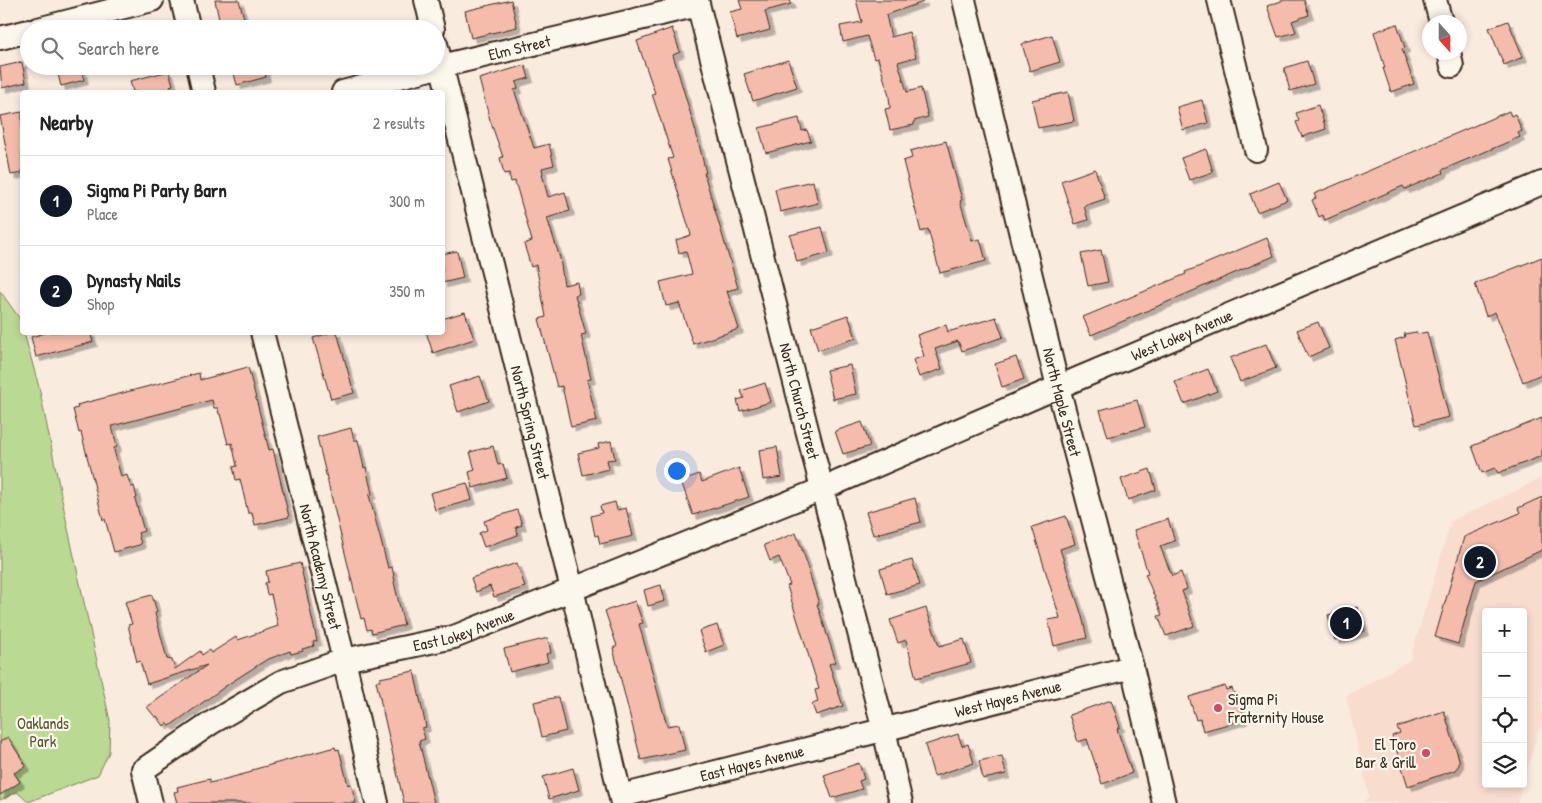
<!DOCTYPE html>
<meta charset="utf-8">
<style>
body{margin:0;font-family:"Patrick Hand",sans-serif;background:#f6f6f6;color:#222}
.controls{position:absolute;right:15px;bottom:15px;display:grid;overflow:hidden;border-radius:5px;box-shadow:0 2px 8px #0003}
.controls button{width:45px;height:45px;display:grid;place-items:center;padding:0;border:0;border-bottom:1px solid #e0e0e0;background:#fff;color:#222;font:25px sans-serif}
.compass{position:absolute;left:1422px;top:15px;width:45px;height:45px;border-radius:50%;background:#fff;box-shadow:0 2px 8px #0003;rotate:159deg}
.you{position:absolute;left:676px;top:470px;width:18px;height:18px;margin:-12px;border:4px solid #fff;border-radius:50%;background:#1a73e8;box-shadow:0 0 0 8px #1a73e833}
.badge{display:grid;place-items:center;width:32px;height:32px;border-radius:50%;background:#111827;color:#fff;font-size:16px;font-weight:700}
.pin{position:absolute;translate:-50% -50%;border:2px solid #fff;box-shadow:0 1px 5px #0006}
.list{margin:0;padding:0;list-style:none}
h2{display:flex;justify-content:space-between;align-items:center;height:65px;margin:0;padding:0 20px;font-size:21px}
h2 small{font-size:16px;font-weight:400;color:#767676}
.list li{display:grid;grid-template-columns:32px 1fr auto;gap:15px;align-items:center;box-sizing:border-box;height:90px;padding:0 20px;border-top:1px solid #e0e0e0}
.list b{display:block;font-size:19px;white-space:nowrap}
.list p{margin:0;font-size:16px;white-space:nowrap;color:#767676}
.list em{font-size:16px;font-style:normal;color:#767676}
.icon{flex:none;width:28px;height:28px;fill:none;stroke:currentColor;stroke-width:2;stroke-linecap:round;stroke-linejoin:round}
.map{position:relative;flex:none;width:1542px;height:803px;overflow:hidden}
.search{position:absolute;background:#fff;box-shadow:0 2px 8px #0003;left:20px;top:20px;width:425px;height:55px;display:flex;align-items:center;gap:12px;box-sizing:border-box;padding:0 18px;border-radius:28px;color:#767676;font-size:19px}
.panel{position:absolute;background:#fff;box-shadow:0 2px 8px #0003;left:20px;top:90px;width:425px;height:245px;border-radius:5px}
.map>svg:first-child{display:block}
</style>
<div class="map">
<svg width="1542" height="803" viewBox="0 0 1542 803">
<defs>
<filter id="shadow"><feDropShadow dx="4.5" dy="4.5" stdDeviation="0" flood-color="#0004"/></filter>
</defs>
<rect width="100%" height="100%" fill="#faebdf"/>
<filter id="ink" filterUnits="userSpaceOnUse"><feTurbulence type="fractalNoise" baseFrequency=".02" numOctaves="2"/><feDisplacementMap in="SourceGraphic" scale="10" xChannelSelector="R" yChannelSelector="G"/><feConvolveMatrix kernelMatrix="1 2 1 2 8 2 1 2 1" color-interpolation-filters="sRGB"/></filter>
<g filter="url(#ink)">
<polygon fill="#f8ddcf" points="1542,478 1542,720 1523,782 1523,612 1486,612 1486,784 1523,784 1517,803 1363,803 1369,797 1346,696 1410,660 1451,521"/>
<polygon fill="#bad992" stroke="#7a8258" points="0,291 20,319 22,332 24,333 39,387 67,524 110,721 109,752 98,775 28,802 17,792 0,800"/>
<g fill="#f5bcab" stroke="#3b2a1e" filter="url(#shadow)">
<polygon points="215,0 239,0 247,29 221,29"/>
<polygon points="511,0 517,27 471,38 465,11"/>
<polygon points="739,0 790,0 791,4 765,11 770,30 737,39 730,12 742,9"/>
<polygon points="856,0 923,0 923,2 886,15 891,37 909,32 916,57 898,62 907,92 921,88 928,117 914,121 914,125 890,130 885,109 890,108 889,96 878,58 874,59 867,36 843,42 840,26 862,22"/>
<polygon points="1284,0 1304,0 1309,15 1292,21 1296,32 1278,37 1267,6"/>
<polygon points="1508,21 1523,57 1504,65 1489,28"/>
<polygon points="1397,24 1405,48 1402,49 1414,84 1391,92 1383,68 1385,68 1374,32"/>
<polygon points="672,28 680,52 673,55 696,132 706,173 704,173 738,288 727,291 739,329 693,344 679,303 666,306 660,282 692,274 686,251 679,253 676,240 691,235 668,159 673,158 652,94 655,93 637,41"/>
<polygon points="1052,35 1060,62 1030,71 1022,44"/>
<polygon points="788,60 797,87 753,101 744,74"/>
<polygon points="1307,61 1314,84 1290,91 1284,68"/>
<polygon points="22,62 26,82 2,88 0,67"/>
<polygon points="525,65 529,78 516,82 518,89 514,90 534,148 549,144 554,165 542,168 543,174 542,174 548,197 565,192 570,211 547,218 560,258 564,285 577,282 579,294 575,295 586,334 581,335 591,379 587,380 597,421 571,427 562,386 557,387 539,319 546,317 536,265 531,267 524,244 532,241 515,181 511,182 509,173 504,174 500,158 503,157 490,120 479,79"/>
<polygon points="56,66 81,66 84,80 61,86"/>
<polygon points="232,66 263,66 266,77 237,85"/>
<polygon points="169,71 173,85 170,86 171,92 133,92 130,81"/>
<polygon points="1068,92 1074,121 1038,128 1032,100"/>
<polygon points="1202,100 1208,123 1183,130 1177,107"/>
<polygon points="1318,105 1326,129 1302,137 1296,122 1299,121 1296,113"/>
<polygon points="1509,111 1511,116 1515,114 1522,131 1518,133 1520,137 1442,170 1443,173 1405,189 1403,186 1325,220 1323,215 1319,217 1312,200 1316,198 1314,194"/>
<polygon points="22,112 22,173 11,175 0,116"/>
<polygon points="799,118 802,131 807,130 811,141 766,153 759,128"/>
<polygon points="946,141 962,200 960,201 972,241 980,239 986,261 940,273 928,229 921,232 903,161 912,158 910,151"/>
<polygon points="1206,149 1213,172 1189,180 1181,158"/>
<polygon points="1095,169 1105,199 1084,206 1088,220 1075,224 1061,181"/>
<polygon points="813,181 818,203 780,212 775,189"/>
<polygon points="1279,182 1287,200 1257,212 1250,194"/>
<polygon points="822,227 829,253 797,262 790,235"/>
<polygon points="1267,238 1274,256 1091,335 1083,317 1186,274 1185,272 1198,267"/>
<polygon points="1101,250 1108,282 1088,286 1081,254"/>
<polygon points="457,251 463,278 442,283 442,254"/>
<polygon points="1542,257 1542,374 1523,382 1495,312 1486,316 1475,284"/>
<polygon points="465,312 474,339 433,353 426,332 442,332 442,319"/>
<polygon points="848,315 856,338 818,350 811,327"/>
<polygon points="996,317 1003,337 962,351 958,341 935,349 942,369 919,377 913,360 924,356 917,335 946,325 948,332"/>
<polygon points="1318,322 1329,348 1308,357 1297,330"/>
<polygon points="48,332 90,332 93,342 36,357 31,337"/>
<polygon points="333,332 337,332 354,393 331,399 313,338"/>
<polygon points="1416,332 1417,334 1427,332 1449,417 1416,425 1395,340 1405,337 1404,334"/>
<polygon points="1266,344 1276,368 1240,382 1230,358"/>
<polygon points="1016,357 1024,379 1002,387 995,364"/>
<polygon points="850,365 856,394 833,399 826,370"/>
<polygon points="248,367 269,450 273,449 289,517 255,525 252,513 248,513 240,479 236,480 233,467 237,466 232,443 228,444 220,414 219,414 218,408 214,408 212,400 112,426 117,447 114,448 114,450 121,477 127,475 131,487 134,486 137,498 135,499 144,531 138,533 141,544 139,545 114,552 105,519 103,520 81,432 79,433 73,409 78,408 77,405 199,373 200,380"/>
<polygon points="1208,369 1217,391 1184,404 1175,382"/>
<polygon points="480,376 489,401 458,412 449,386"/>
<polygon points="765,383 771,402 740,411 737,400 744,398 741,391"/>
<polygon points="1137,400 1145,427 1108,437 1100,410"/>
<polygon points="1542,418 1542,456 1498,473 1495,468 1482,473 1472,446"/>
<polygon points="862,422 870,446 843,454 835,431"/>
<polygon points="351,428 354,440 358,440 364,468 366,467 372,494 369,495 388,568 392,567 395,581 394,582 404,625 372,633 371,629 367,630 364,618 361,619 317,437"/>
<polygon points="611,441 615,459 607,460 609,469 583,475 578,453 599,448 598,444"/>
<polygon points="493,446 498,465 503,464 507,478 473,488 469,472 475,470 470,452"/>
<polygon points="777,447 782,477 763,480 759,450"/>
<polygon points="739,468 749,497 693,515 681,481 699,474 702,482"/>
<polygon points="1150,469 1156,490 1128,500 1121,479"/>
<polygon points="467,483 472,500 435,510 430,493"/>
<polygon points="1542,497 1542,550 1476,581 1458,644 1435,637 1464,537 1520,513 1518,508"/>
<polygon points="915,498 921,522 873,535 866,512"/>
<polygon points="615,502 617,510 626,508 633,536 600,544 598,535 595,536 591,516 602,513 600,506"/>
<polygon points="517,510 522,525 516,527 518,535 484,547 479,533 487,530 484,521"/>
<polygon points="1066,516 1075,544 1060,549 1082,616 1087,638 1054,646 1048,620 1060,618 1032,527"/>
<polygon points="1168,519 1175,541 1160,546 1172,576 1181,572 1187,589 1182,591 1194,626 1166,636 1158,616 1162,615 1145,574 1148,573 1134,530"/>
<polygon points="796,533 807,563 806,563 819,604 817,604 836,662 829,664 843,706 816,715 812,704 818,702 815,690 819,689 787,586 790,585 779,557 770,561 764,545"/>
<polygon points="912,560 920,585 887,594 880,569"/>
<polygon points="300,563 317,641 313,642 314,646 302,649 303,651 291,654 290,651 266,660 230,683 170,726 167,723 164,726 157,716 155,717 147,707 207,665 147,684 140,661 137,662 128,625 132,624 125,602 152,595 157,612 155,613 167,659 172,660 175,669 200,651 202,655 209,650 211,653 236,637 238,640 278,626 271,594 267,595 265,583 268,582 266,571"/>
<polygon points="517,563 525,587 494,597 490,586 476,592 471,578"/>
<polygon points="661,585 665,601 648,606 644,590"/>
<polygon points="635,601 643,623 639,624 667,726 679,724 685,750 641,760 613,648 617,646 605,611"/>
<polygon points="1357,607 1365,631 1335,640 1328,615"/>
<polygon points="926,608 939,646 964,639 971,663 916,678 906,640 898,643 890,620"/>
<polygon points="717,625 724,645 706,652 699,631"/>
<polygon points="548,638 551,653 546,654 548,662 510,672 504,649"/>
<polygon points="414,671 426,727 422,728 425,739 419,741 434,803 404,803 376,681 380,681 380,678"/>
<polygon points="1225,686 1226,690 1232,688 1237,702 1239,701 1244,716 1242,716 1243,720 1203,731 1200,719 1196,720 1189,697"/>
<polygon points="558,697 566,731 542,737 534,702"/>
<polygon points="1111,700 1120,727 1117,729 1132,773 1102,784 1087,739 1078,742 1069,715"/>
<polygon points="1444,711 1459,759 1459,765 1455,770 1408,786 1392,736 1400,733 1397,727"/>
<polygon points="958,734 962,746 968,744 974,763 934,776 925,745"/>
<polygon points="8,737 26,766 14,773 20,782 0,795 0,742"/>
<polygon points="335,747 336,750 339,749 348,785 351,784 356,803 177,803 174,792 178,791 177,787 205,780 210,779 210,783 252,772 252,770"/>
<polygon points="1002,756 1006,774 983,779 979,761"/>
<polygon points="859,763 864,779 859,781 862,789 832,798 824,775"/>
<polygon points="573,768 579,790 549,799 543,777"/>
</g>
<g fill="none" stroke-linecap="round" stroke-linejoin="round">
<g stroke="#3b2a1e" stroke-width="26">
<g id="minor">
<polyline points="182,0 189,29"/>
<polyline points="426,0 433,29"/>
<path id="s1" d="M697 0 884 730 901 803"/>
<path id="s2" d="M964 0 1058 387 1132 667 1164 803"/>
<polyline points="1219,0 1256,150"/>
<polyline points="1435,0 1441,22"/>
<polyline points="38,29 152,0"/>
<polyline points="0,38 29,31"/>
<path id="s3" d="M436 44 572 589 622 803"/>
<polyline points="1449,52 1452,66"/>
<polyline points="198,66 204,92"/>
<path id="s4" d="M343 92 441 66 698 5"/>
<path id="s5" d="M262 332 344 660 377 803"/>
<path id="s6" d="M621 796 1132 667"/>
<path id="s7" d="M151 803 143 770 211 723 281 682 344 660 454 637 822 489 1058 387 1542 183"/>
</g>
</g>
<use href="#minor" stroke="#fbf7ec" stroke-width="22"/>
</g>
</g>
<g fill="#d1495b" stroke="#fbf7ec" stroke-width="2">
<circle cx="1218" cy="708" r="5"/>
<circle cx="1426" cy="753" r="5"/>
</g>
<g text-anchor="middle" stroke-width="4.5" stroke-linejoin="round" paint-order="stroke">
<g font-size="16" fill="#3b2a1e" stroke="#fbf7ec">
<text dy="6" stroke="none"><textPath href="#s4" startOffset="182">Elm Street</textPath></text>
<text dy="6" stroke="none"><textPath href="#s7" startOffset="1165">West Lokey Avenue</textPath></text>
<text dy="6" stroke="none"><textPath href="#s1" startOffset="414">North Church Street</textPath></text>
<text dy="6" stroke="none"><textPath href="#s2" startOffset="414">North Maple Street</textPath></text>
<text dy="6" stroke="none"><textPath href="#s3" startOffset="390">North Spring Street</textPath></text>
<text dy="6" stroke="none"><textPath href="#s5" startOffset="242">North Academy Street</textPath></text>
<text dy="6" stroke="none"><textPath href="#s7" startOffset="388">East Lokey Avenue</textPath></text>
<text dy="6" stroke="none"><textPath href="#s6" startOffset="399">West Hayes Avenue</textPath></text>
<text dy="6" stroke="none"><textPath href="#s6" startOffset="135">East Hayes Avenue</textPath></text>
</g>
<g font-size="16" fill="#3b2a1e" stroke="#fbf7ec" text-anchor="start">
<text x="1228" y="705">Sigma Pi<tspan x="1228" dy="18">Fraternity House</tspan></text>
<text x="1416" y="750" text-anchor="end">El Toro<tspan x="1416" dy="18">Bar &amp; Grill</tspan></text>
</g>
<g font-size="16" fill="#5b563b" stroke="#fbf7ec">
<text x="43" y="729">Oaklands<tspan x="43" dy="18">Park</tspan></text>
</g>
</g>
</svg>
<div class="controls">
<button>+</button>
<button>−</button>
<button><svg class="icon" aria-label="locate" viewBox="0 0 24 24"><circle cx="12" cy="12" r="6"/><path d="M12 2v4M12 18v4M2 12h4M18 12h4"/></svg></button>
<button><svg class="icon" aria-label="layers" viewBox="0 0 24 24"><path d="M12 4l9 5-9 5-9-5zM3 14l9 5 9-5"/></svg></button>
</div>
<svg class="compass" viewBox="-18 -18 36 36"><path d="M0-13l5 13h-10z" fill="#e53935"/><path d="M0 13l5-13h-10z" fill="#767676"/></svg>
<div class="you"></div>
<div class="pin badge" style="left:1346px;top:623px">1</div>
<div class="pin badge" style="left:1480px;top:562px">2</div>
<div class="search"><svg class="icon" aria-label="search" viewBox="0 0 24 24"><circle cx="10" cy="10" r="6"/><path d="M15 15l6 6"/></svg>Search here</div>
<section class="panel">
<h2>Nearby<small>2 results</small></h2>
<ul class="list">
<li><span class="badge">1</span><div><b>Sigma Pi Party Barn</b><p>Place</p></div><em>300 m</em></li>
<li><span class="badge">2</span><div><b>Dynasty Nails</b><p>Shop</p></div><em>350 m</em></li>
</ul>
</section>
</div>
